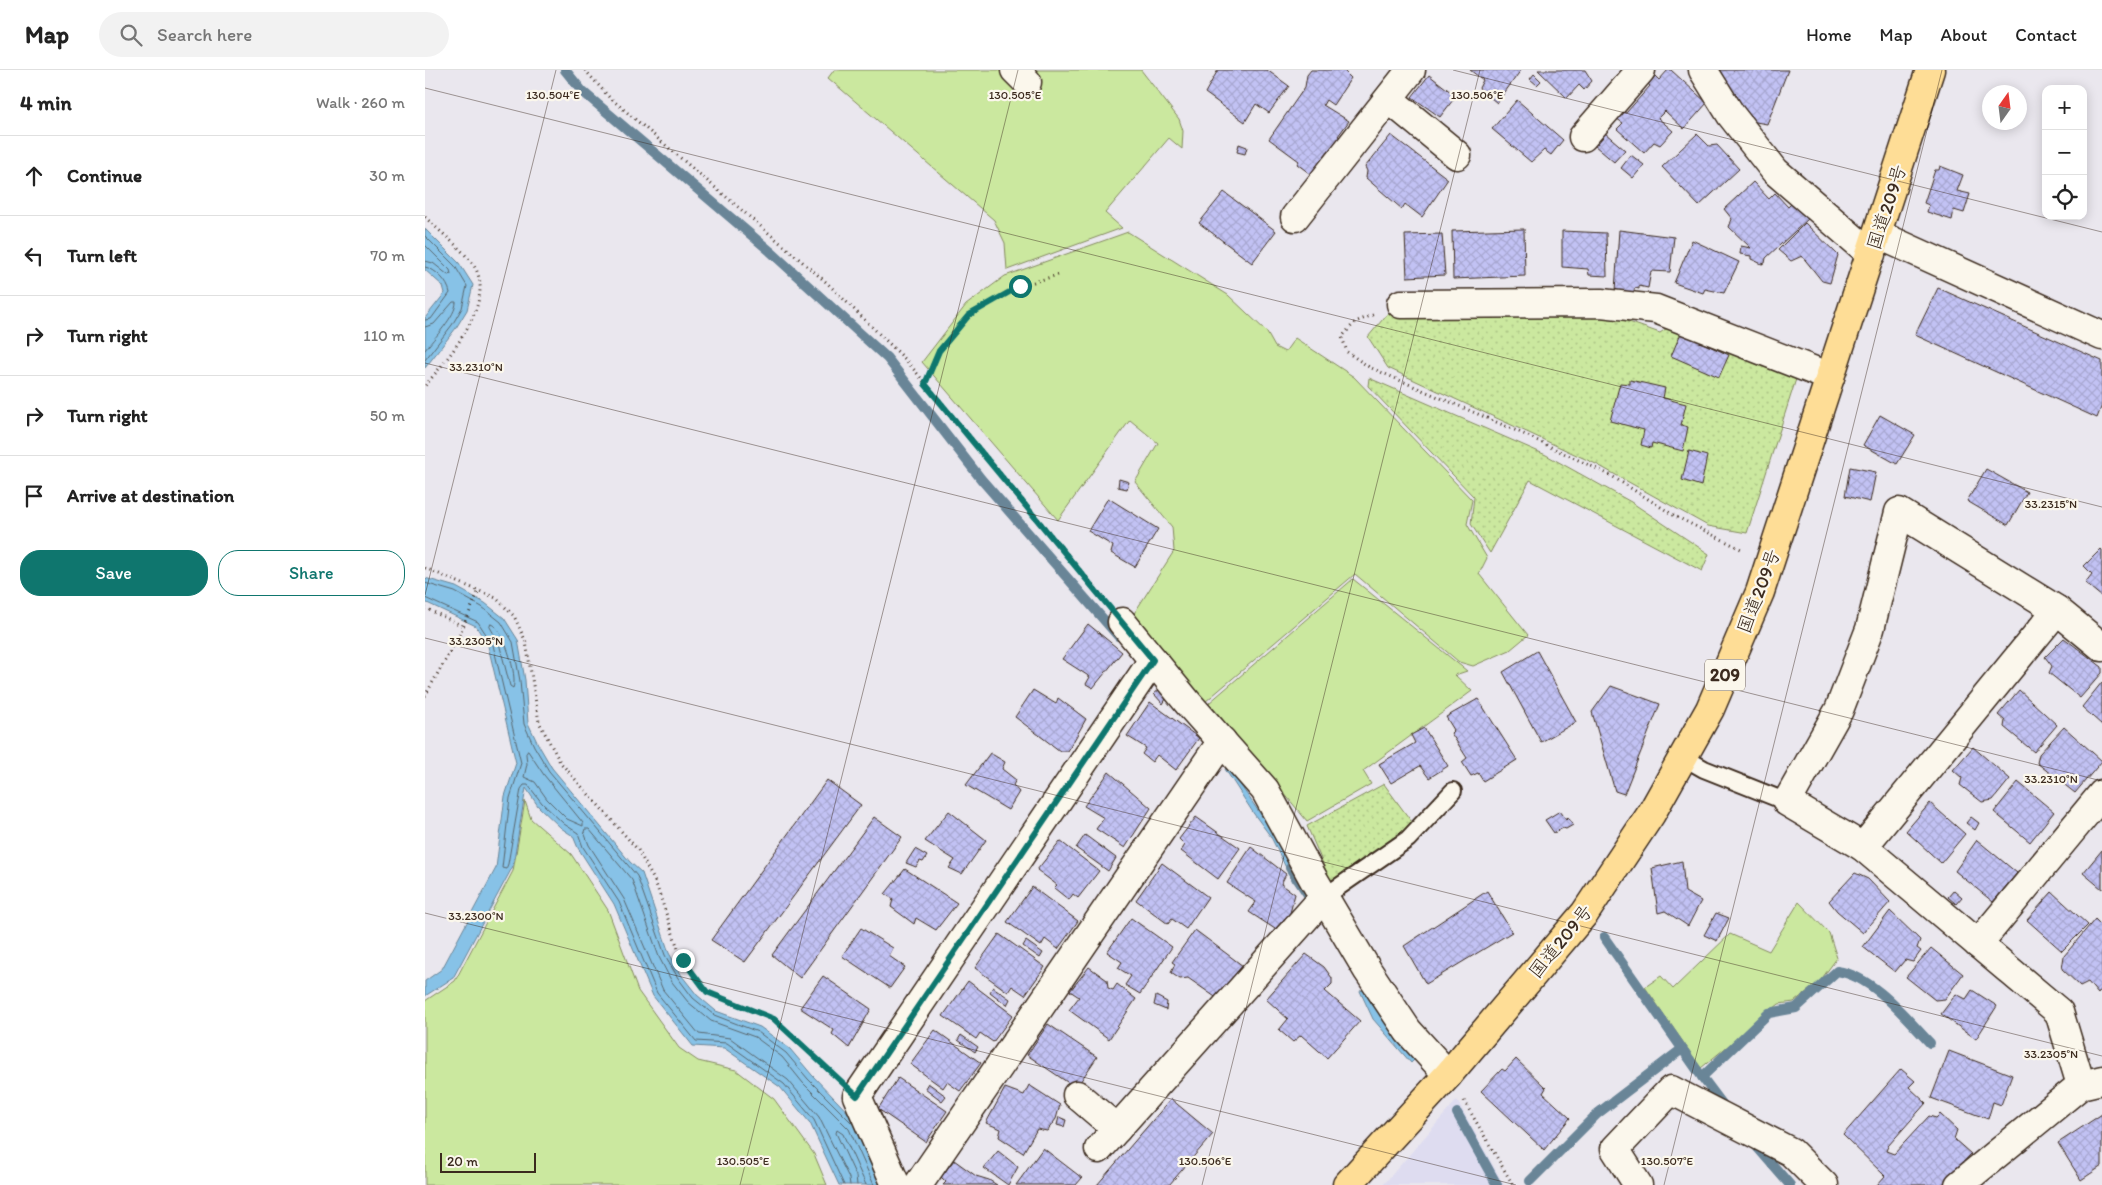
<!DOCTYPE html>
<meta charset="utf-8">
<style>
body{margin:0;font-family:Itim,"Klee One",sans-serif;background:#f2f2f2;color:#222}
.controls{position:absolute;right:15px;top:15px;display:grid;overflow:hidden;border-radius:10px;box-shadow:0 2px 12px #0003}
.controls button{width:45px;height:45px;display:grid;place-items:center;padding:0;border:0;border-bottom:1px solid #e0e0e0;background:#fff;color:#222;font:25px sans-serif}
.compass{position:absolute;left:1557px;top:15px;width:45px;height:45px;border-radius:50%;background:#fff;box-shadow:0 2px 12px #0003;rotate:14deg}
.scale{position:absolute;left:15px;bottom:12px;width:96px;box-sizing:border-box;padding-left:5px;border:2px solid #3b2a1e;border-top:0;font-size:14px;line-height:18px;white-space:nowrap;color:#3b2a1e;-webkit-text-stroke:4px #fbf7ec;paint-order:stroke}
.stop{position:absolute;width:15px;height:15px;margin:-11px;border:4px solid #0f766e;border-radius:50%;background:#fff}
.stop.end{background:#0f766e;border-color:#fff;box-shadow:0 1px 5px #0008}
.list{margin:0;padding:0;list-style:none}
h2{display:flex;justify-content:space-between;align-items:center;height:65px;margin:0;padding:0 20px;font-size:21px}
h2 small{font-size:16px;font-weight:400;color:#767676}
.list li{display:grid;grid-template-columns:32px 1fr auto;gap:15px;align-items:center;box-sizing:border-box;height:80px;padding:0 20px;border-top:1px solid #e0e0e0}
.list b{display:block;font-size:19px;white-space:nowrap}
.list em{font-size:16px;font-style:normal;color:#767676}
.actions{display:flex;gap:10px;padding:15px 20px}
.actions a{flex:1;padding:11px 0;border:1px solid #0f766e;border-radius:20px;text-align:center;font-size:18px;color:#0f766e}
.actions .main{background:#0f766e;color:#fff}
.icon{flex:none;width:28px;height:28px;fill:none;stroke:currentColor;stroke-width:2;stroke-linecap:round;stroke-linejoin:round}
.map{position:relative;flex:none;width:1677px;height:1115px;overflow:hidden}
header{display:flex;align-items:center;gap:30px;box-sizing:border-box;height:70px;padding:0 25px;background:#fff;border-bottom:1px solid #e0e0e0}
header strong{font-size:24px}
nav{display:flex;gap:28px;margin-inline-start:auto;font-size:18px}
.search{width:350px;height:45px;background:#f2f2f2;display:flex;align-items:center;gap:12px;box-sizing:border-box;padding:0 18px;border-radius:28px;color:#767676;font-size:19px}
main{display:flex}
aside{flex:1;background:#fff}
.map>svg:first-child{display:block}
</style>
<header>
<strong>Map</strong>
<div class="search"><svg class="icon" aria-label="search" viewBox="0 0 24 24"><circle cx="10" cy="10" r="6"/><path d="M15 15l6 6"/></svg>Search here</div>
<nav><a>Home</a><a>Map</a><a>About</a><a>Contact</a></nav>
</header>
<main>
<aside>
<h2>4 min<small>Walk · 260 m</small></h2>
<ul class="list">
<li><svg class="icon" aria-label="ahead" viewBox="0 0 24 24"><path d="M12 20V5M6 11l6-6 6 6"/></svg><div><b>Continue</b></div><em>30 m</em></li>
<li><svg class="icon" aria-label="left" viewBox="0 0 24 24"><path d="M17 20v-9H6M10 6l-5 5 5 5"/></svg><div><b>Turn left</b></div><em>70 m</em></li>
<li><svg class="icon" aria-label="right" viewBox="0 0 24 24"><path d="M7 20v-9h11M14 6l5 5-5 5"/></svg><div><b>Turn right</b></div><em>110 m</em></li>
<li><svg class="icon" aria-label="right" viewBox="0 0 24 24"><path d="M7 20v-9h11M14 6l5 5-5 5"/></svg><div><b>Turn right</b></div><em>50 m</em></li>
<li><svg class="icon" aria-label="arrive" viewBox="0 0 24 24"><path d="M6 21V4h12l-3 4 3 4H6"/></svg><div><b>Arrive at destination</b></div></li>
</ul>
<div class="actions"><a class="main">Save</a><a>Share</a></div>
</aside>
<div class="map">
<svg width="1677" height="1115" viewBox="0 0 1677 1115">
<defs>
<pattern id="park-dots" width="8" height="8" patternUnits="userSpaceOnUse" patternTransform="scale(1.25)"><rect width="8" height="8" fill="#cbe89f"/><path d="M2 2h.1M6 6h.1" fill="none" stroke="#afc788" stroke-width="1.8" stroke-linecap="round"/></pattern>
<pattern id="building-cross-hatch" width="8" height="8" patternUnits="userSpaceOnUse" patternTransform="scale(1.25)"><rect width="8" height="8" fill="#c2c2f4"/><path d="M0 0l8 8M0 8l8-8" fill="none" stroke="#a8a7d1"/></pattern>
</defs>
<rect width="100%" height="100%" fill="#eae7ee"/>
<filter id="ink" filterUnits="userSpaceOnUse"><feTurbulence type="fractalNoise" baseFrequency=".02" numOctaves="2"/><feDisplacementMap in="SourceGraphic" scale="10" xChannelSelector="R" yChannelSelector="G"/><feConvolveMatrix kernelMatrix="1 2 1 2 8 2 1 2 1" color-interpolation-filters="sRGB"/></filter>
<g filter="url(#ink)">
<polygon fill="#dedcf0" points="1032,1030 1079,1115 958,1115"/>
<g fill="#cbe89f" stroke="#83895e">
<polygon points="409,0 716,0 754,49 758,61 757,79 744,68 680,143 697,158 582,200 580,173 569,150 403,8"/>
<polygon points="703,162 803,225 841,261 850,277 860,282 870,268 929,307 1047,430 1042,454 1062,488 1054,504 1103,565 1085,580 1048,596 1034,592 930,504 780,632 708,545 749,481 747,457 710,412 733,373 705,350 633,450 497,292 541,235 580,206"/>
<polygon points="928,509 1042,601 1030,605 1047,621 938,701 946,714 882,751 784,633"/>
<polygon points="100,731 106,749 146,784 183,840 213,921 254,978 273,991 311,1000 349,1029 389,1084 402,1115 0,1115 0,931 30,911 88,801"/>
<polygon points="1374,832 1404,863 1412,888 1395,911 1369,932 1354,934 1276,998 1220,917 1236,906 1248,919 1305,864 1344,881"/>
</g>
<g fill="url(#park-dots)" stroke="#83895e">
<polygon points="963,243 1184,245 1235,263 1245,256 1371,309 1322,463 1283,456 1171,394 963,298 943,267"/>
<polygon points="944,308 1121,385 1206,432 1284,484 1277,501 1105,410 1065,483 1046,454 1049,427 943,316"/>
<polygon points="959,714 986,751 978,768 907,815 882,756"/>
</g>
<g fill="#87c2e7" stroke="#698597">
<polygon points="0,159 34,193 48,215 42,240 31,258 0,298 0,248 20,223 18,216 0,200"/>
<polygon points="0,508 31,517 60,533 79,548 93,570 100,610 103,653 113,674 127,698 205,792 217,803 244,883 257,906 272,925 291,941 335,957 365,979 387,1005 433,1053 462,1115 414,1115 385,1053 355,1017 299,978 268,976 228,926 189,834 153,778 148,766 136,758 113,736 101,718 88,796 28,908 0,926 0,911 17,899 71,798 80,726 91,693 63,576 51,556 0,532"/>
<polygon points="803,697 856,774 873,809 868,812 846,767 829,744 800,699"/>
<polygon points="943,918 956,947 991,988 986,993 948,949 935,921"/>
</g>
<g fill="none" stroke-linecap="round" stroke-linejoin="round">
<g stroke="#59676e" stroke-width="1">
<polyline points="0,166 30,196 42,216 37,238 27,255 0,290"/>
<polyline points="0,175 25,200 26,204 23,205 8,193 0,191"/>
<path d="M0 197C11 199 23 212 25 223L6 249 0 250"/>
<path d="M0 257 9 254 28 232H31C31 246 9 268 0 280"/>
<polyline points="0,513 30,522 57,537 76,552 88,572 95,611 99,654 109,676 124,701 212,806 240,885 253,908 268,928 289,945 333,962 361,983 383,1009 428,1054"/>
<polyline points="0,528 53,552 68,575 96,693 85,728 77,798 81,799 83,794 96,719 99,715 103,715 117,733 139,754 153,763 158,777 194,832 232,923 271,971 302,973 359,1014 389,1050 419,1115"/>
<path d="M66 554C79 558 93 606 88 618L85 616 74 573 65 557Z"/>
<polygon points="103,681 119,705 158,753 158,756 142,749 122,729 110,712 99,707 102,694 101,684"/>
<polyline points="425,1115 424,1108 394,1047 363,1010 305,968 274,964 238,920 199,829 164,775 159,762 160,759 164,759 207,810 234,887 247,912 263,932 286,951 330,967 357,987 378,1013 424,1059 449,1115"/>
<polyline points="432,1115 431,1106 411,1063 412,1060 418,1064 441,1115"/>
</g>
<g stroke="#698597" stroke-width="10">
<polyline points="140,0 157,21 345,181 462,288 556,409 693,566"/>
<polyline points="865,798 888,832"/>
<polyline points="1179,867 1277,1007 1301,1039"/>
<path d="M1277 1007 1344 943 1371 938 1412 901C1448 906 1481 948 1505 973"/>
<polyline points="1032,1043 1072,1115"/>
<polyline points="1326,1070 1365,1115"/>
<polyline points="1105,1111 1172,1044 1257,979"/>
</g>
</g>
<g fill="url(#building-cross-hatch)" stroke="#3b2a1e">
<polygon points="793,0 842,0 864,16 844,43 831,34 820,52 780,23"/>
<polygon points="886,0 918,0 926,8 908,35 901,30 898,35 924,51 913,66 919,69 888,106 872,94 874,91 844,69 880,17 882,5"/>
<polygon points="1045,0 1096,0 1072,33 1054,18 1058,10"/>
<polygon points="1113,0 1160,0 1167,11 1159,20 1154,15 1142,28"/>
<polygon points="1243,0 1246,0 1282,33 1259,59 1240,41 1233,48 1248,61 1235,75 1229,72 1219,83 1192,59 1198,53 1192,49 1199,42 1201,43 1225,16 1223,14 1230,6 1234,10"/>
<polygon points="1295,0 1363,0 1342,54 1325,51"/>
<polygon points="1109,4 1116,11 1112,15 1105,9"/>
<polygon points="1004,5 1031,26 1015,47 987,27"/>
<polygon points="1092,30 1138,70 1126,85 1119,80 1106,92 1067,59"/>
<polygon points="1180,63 1200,80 1189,92 1169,75"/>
<polygon points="1272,64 1284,76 1292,75 1314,99 1274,136 1237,97"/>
<polygon points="966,65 1023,109 997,147 980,134 977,139 941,108 942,101 940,97"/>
<polygon points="814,74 822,77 820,84 812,82"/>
<polygon points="1206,85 1219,95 1208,108 1196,98"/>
<polygon points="1515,96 1538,105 1532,121 1545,124 1539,143 1529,140 1527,150 1502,142 1504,135 1499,133 1510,100 1514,100"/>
<polygon points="1328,112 1344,129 1350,123 1363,137 1367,133 1383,149 1341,188 1340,193 1337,194 1326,189 1326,186 1315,184 1316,176 1326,178 1304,157 1307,149 1299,139"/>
<polygon points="799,122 851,161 827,193 774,153"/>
<polygon points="1380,153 1413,185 1405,213 1397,211 1377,186 1366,191 1353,180"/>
<polygon points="1099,159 1100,206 1028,209 1027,161"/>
<polygon points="1194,160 1249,167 1245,202 1226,201 1223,218 1214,216 1214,219 1210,218 1208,223 1190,221"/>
<polygon points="1137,161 1181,163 1182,206 1164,205 1163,199 1137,197"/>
<polygon points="1017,164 1020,205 982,207 980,165"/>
<polygon points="1267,170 1314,192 1299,223 1280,219 1278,223 1249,213"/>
<polygon points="1513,218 1677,291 1677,335 1672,348 1490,265"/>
<polygon points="1256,263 1304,285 1294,307 1246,286"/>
<polygon points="1205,310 1240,318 1238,328 1261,334 1256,355 1263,357 1258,381 1227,373 1226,378 1216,375 1219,360 1185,351 1195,313 1205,314"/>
<polygon points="1455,345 1490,365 1472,394 1438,375"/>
<polygon points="1264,381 1282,386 1276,416 1257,410"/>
<polygon points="1425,397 1451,402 1445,432 1420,426"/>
<polygon points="1561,399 1602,422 1583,455 1542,431"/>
<polygon points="694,409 704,412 702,419 693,417"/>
<polygon points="683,428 733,459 710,497 686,483 688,476 663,461"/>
<polygon points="1676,479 1677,480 1677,527 1660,513 1667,504 1659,496"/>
<polygon points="663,554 697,582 668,618 661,614 665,607 637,589"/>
<polygon points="1639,568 1677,597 1677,603 1655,628 1624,603 1627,596 1620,587"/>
<polygon points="1112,581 1151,652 1116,672 1078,602"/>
<polygon points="1677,612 1677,655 1657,637"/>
<polygon points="1186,616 1235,634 1199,724 1190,721 1167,642"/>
<polygon points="735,619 741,629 738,634 729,624"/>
<polygon points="608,620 631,634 633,628 661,649 643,681 635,681 590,647"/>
<polygon points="1594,620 1632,655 1609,682 1579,657 1580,651 1573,645"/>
<polygon points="1053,629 1092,690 1058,711 1053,703 1046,706 1037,692 1042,688 1026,663 1029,660 1021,647"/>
<polygon points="725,632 774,668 751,700 732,685 727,692 717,684 721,678 702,666"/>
<polygon points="1639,657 1677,691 1650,723 1612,693 1614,684"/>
<polygon points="999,658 1023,696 1004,708 995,696 966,713 954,694 990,673 986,665"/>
<polygon points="1548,677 1585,709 1568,730 1557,732 1535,715 1537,708 1528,700"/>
<polygon points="565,683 580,692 577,699 591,710 588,715 594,722 583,740 541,715"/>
<polygon points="684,702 726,738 700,778 671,759 679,748 659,736"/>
<polygon points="402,710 436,735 320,892 286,870"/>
<polygon points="1593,712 1629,742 1605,772 1569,742"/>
<polygon points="1505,733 1540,764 1516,793 1481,761"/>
<polygon points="524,741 561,770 537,804 524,798 530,790 500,771"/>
<polygon points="1135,741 1141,749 1143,747 1148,755 1141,759 1138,758 1129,763 1120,750"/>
<polygon points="449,747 477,767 375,908 347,885"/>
<polygon points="771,747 815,778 793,809 756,781 760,775 754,769"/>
<polygon points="1546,747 1554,753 1550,760 1541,753"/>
<polygon points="660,765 691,788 683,801 651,778"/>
<polygon points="1552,770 1592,803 1568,832 1530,801"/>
<polygon points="635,771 674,801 653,828 648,824 644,830 629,818 632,815 612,800"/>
<polygon points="826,777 861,804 856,814 870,824 865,843 850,859 824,842 831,832 802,813"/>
<polygon points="490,779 502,786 498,792 495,791 491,797 481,793"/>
<polygon points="1677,780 1677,819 1658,803"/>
<polygon points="1257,791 1260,822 1276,831 1263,856 1240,841 1233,843 1227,798"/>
<polygon points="737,793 783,827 761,859 747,849 743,854 711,830"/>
<polygon points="480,799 532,833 511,860 491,848 489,854 466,837 468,829 460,824"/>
<polygon points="1430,803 1443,809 1465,832 1438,863 1412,841 1404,831"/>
<polygon points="607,817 653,851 633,879 620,869 616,876 582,852"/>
<polygon points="1529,820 1537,827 1531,834 1523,827"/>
<polygon points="1062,821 1087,862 1001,914 979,876"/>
<polygon points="1627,822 1663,855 1637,881 1602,850"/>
<polygon points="1465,841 1495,870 1492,878 1496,881 1488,892 1480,890 1470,902 1438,877"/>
<polygon points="1291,843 1304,848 1292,871 1279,865"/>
<polygon points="706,848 747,877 715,924 700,915 706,906 693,898 697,892 682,882"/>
<polygon points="1670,849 1677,856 1677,918 1673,924 1663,912 1655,916 1637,899 1639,886"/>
<polygon points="436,858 468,878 464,886 480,897 465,918 417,886"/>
<polygon points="770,860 818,896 793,929 763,908 755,909 746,903 750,894 747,892"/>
<polygon points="574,864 620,897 600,925 587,916 583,922 550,898"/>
<polygon points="601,871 618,883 615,888 598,876"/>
<polygon points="1506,878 1538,904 1520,929 1510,930 1481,907"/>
<polygon points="881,884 899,897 907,908 907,914 900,921 935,951 902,988 876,965 868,972 854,960 863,949 841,929"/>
<polygon points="664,897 682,910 683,918 688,920 692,914 711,929 684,969 644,940 654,927 645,921"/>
<polygon points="398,906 446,939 424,978 407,964 409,960 375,938"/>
<polygon points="543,911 588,945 568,972 555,963 551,969 518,946"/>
<polygon points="568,917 585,929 582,935 565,922"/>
<polygon points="1547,920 1572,936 1551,969 1516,944 1531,924 1541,929"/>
<polygon points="731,926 742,932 741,940 729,935"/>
<polygon points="623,954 672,987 651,1018 602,985"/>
<polygon points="510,960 556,993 535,1021 522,1012 518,1018 485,994"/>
<polygon points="536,965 553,977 550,982 533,970"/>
<polygon points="1524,981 1587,1005 1576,1035 1568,1032 1563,1049 1506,1028"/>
<polygon points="1091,989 1121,1018 1118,1023 1145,1048 1119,1080 1056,1021 1077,999 1080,1001"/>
<polygon points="1476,999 1490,1011 1484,1017 1501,1033 1463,1076 1461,1081 1469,1084 1504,1046 1511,1048 1515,1044 1532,1060 1529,1069 1546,1084 1517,1115 1452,1115 1460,1106 1418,1065"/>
<polygon points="473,1008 522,1041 501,1072 453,1039"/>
<polygon points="503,1013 521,1026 517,1031 500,1018"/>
<polygon points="604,1015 635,1035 631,1049 622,1061 612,1059 598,1083 574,1067 576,1059 561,1053 580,1018 599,1025"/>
<polygon points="746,1029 788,1064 744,1115 672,1115"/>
<polygon points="1677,1044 1677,1096 1656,1110 1633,1073"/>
<polygon points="634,1047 641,1050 639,1057 632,1055"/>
<polygon points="618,1078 657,1108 651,1115 591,1115"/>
<polygon points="573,1081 593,1097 583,1115 559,1098"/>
<polygon points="529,1090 551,1106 564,1110 572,1115 518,1115 521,1112 516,1107"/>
</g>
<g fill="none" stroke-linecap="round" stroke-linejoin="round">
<g stroke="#3b2a1e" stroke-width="20">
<g id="service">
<polyline points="1258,687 1279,699 1362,732"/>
<polyline points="899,827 983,769 1028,721"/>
</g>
</g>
<g stroke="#3b2a1e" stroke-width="31">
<g id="minor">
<polyline points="590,0 602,12"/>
<polyline points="1278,0 1306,45 1350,101 1446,184"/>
<polyline points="964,29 1032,85"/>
<polyline points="1158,67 1216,0"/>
<polyline points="870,147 986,0"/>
<polyline points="1452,164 1677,266"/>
<polyline points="976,234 1176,233 1231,239 1405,307"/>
<polyline points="697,552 763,633 840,720 889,810 943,901 983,961 1023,1005"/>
<polyline points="1438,777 1362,732 1414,640 1445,559 1474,442 1632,540"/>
<polyline points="1553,874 1677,724"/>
<polyline points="1656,1015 1634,942 1438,777 1632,540 1677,577"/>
<polyline points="652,1025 692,1059"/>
<polyline points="674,1079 899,827"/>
<polyline points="471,1115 432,1026 728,590"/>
<polyline points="493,1115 797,671"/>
<polyline points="1213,1115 1190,1079 1246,1020 1366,1082 1399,1115"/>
<polyline points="1534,1115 1656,1015 1677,1010"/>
</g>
</g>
<g stroke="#3b2a1e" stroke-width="31">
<polyline id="trunk" points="922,1115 1023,1005 1160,843 1226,744 1285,639 1335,522 1505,0"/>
</g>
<g stroke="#3b2a1e" stroke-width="3" stroke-dasharray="1 4" stroke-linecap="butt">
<polyline points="160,0 184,27 401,212 481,290 680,530"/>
<path d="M0 147C15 162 34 176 47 193 75 229 23 288 0 316"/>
<polyline points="948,245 930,252 917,267 922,282 944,297 1092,361 1185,405 1250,446 1318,480"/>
<polyline points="500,314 514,281 544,245 595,216 633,205"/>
<polyline points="0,498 71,528 89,546 101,572 114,652 135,692 213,780 231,814 257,890 282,922 349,949 409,1005"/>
<polyline points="0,538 38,556"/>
<polyline points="0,626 35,564 54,520"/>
<polyline points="1039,1031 1088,1115"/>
</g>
<use href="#service" stroke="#fbf7ec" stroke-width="16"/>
<use href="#minor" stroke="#fbf7ec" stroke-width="28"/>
<use href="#trunk" stroke="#fedd96" stroke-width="28"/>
</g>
</g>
<g fill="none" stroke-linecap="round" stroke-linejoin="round" filter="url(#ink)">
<polyline stroke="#0f766e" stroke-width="6" points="258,890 282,922 349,949 432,1026 728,590 500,314 514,281 544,245 595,216"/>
</g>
<path fill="none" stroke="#3b2a1e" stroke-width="1" stroke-opacity="0.45" d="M1028 0 1677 162M0 18 1677 437M0 293 1677 711M0 525 131 0M0 568 1677 986M0 843 1091 1115M315 1115 593 0M777 1115 1055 0M1239 1115 1517 0"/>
<g text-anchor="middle" stroke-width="4.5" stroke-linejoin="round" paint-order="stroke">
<rect fill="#fbf7ec" stroke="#75685c" stroke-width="1" x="1280" y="589.5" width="40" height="31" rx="4"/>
<g font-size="18" font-weight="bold" fill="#3b2a1e">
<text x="1300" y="611">209</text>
</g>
<g font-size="19" fill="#3b2a1e" stroke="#fbf7ec">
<text transform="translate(1461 137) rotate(-72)" y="7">国道209号</text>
<text transform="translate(1333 521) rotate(-69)" y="7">国道209号</text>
<text transform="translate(1135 871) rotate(-51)" y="7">国道209号</text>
</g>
</g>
<g font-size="12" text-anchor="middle" fill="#3b2a1e" stroke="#fbf7ec" stroke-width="4.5" stroke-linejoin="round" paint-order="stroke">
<text x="128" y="29">130.504°E</text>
<text x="590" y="29">130.505°E</text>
<text x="1052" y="29">130.506°E</text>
<text x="51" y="301">33.2310°N</text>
<text x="1626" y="438">33.2315°N</text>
<text x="51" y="575">33.2305°N</text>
<text x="1626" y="713">33.2310°N</text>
<text x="51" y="850">33.2300°N</text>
<text x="1626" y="988">33.2305°N</text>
<text x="318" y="1095">130.505°E</text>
<text x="780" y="1095">130.506°E</text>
<text x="1242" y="1095">130.507°E</text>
</g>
</svg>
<div class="controls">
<button>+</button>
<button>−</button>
<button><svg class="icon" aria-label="locate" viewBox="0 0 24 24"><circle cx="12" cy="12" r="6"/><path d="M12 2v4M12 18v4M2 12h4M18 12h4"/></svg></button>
</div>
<svg class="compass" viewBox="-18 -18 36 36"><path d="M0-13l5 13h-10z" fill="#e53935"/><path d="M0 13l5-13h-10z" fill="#767676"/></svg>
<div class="scale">20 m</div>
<div class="stop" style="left:595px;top:216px"></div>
<div class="stop end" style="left:258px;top:890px"></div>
</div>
</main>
